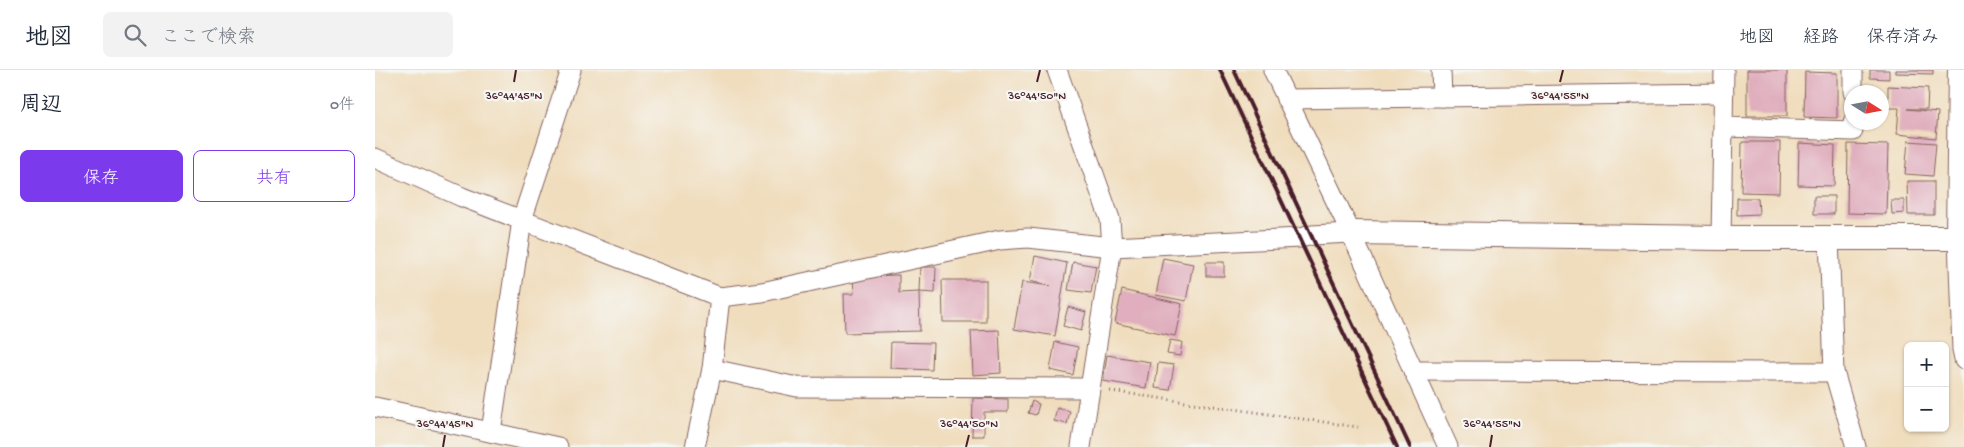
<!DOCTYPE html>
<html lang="ja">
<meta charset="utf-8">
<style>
body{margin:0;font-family:"Gochi Hand","Klee One",sans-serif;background:#f2f2f3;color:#1f2937}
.controls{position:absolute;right:15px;bottom:15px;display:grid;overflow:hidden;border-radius:8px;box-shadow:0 1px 4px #0004}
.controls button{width:45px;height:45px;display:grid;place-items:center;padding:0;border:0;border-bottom:1px solid #e0e1e3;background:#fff;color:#1f2937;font:25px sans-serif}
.compass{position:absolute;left:1469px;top:15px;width:45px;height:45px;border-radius:50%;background:#fff;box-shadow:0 1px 4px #0004;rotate:101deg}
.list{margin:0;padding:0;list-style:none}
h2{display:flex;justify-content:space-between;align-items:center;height:65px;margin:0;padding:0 20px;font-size:21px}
h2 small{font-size:16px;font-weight:400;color:#747a83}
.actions{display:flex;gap:10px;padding:15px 20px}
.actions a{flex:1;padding:11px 0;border:1px solid #7c3aed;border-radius:8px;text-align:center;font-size:18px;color:#7c3aed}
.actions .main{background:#7c3aed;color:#fff}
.icon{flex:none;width:28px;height:28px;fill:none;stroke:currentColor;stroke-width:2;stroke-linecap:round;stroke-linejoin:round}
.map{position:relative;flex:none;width:1589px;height:377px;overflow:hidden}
header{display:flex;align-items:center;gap:30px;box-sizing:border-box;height:70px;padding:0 25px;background:#fff;border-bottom:1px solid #e0e1e3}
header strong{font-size:24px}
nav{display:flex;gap:28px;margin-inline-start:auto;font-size:18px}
.search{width:350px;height:45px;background:#f2f2f3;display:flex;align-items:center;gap:12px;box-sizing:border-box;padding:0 18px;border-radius:8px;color:#747a83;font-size:19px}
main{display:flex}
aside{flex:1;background:#fff}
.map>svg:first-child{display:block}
</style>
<header>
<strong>地図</strong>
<div class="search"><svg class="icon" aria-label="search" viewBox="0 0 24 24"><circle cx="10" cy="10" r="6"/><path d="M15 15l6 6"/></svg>ここで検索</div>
<nav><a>地図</a><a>経路</a><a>保存済み</a></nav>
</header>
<main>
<aside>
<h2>周辺<small>0件</small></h2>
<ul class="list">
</ul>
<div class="actions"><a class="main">保存</a><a>共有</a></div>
</aside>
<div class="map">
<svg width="1589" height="377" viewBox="0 0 1589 377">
<rect width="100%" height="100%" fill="#f6f6f2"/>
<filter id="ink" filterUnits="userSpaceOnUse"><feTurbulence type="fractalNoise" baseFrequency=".02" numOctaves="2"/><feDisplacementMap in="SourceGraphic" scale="10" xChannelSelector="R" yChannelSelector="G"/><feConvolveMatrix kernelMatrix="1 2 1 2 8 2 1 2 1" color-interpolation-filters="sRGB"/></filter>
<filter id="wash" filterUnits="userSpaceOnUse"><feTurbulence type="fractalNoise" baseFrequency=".0096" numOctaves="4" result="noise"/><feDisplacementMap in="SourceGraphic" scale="20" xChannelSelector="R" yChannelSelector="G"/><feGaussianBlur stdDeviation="1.12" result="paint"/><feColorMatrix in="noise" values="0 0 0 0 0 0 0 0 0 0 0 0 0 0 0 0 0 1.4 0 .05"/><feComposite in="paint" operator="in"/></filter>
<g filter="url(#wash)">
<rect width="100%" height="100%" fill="#f0ddbd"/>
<g id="blocks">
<g fill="#e0aebe">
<rect x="1372" y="0" width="40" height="46"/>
<polygon points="1495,0 1514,0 1514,9 1495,8"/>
<polygon points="1520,0 1558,0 1558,4 1520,3"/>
<polygon points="1430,2 1462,3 1462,48 1429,47"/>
<polygon points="1513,16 1553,18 1552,39 1533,39 1563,42 1561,68 1522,64 1524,38 1513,38"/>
<polygon points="1533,71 1561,73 1558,106 1530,104"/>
<polygon points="1367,72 1405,72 1404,123 1366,122"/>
<polygon points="1424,73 1460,75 1459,116 1423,115"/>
<polygon points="1473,74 1513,75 1511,144 1472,143"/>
<polygon points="1532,111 1559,111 1559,145 1533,145"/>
<rect x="1439" y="126" width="20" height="18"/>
<polygon points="1362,128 1383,128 1384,144 1362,145"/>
<polygon points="1516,130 1529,130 1529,143 1517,144"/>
<polygon points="660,186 692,193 680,266 639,259 647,212 676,216 655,211"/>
<polygon points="788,188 818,194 811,231 781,225"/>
<polygon points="698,192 721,196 716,223 693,220"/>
<rect x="831" y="192" width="18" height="14"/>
<polygon points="545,197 561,197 560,223 544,222"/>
<polygon points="524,205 524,223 544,222 545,261 470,263 469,224 479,224 478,206"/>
<polygon points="567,210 611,210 611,252 568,252"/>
<polygon points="747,220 807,234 800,266 740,253"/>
<polygon points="693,237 711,242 706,261 688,256"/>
<polygon points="624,260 626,303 598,305 596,261"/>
<polygon points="795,270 807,272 805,286 792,284"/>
<polygon points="516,272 558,273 557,300 515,298"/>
<polygon points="680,272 703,277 698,305 675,300"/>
<polygon points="732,285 775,292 771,318 728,311"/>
<polygon points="783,293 799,295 795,320 780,318"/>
<polygon points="598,328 633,329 633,342 609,342 609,366 597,366"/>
<polygon points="657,331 664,334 661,345 653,343"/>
<polygon points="682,338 695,341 692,354 679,351"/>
</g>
</g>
</g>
<g filter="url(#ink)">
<use href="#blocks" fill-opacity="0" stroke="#84625e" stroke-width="1"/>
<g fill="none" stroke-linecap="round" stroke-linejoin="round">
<g stroke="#84625e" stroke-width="21">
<g id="minor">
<polyline points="682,0 735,149 737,177 706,377"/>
<polyline points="898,0 976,163 1073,377"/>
<polyline points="1066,0 1067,27"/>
<polyline points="1478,22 1478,0"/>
<polyline points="911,29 1349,23"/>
<polyline points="1349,57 1478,61 1478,52"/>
<polyline points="0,88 87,127 345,227 387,222 625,170 653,168 737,177 925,168 937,165 976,163"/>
<polyline points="1346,168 1349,0"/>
<polyline points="1454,168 1459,302 1481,377"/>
<polyline points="1583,168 1587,280 1589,290"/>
<polyline points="337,299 422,317 715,318"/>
<polyline points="1038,301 1459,302"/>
<polyline points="0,337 183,377"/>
<polyline points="116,362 147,150 196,0"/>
<polyline points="320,377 337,299 345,227"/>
</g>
</g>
<g stroke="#84625e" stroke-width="26">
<g id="tertiary">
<polyline points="976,163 1346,168 1589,168"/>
<polyline points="1583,168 1585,0"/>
</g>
</g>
<polyline stroke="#84625e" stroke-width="3" stroke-dasharray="1 4" stroke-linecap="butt" points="735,321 983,357"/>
<use href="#minor" stroke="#fff" stroke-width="19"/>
<use href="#tertiary" stroke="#fff" stroke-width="24"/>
<g stroke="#4a1f2b" stroke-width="4">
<polyline points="845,0 1022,377"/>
<polyline points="859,0 1035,377"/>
</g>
</g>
</g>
<path fill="none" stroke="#4a1f2b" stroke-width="2" d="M139 12 141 0M662 12 665 0M1185 12 1188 0M68 377 70 365M591 377 594 365M1115 377 1117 365"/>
<g font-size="12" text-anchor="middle" fill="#4a1f2b" stroke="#f6f6f2" stroke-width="4.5" stroke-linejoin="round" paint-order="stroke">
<text x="139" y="29">36°44'45"N</text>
<text x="662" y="29">36°44'50"N</text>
<text x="1185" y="29">36°44'55"N</text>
<text x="70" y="357">36°44'45"N</text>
<text x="594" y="357">36°44'50"N</text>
<text x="1117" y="357">36°44'55"N</text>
</g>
</svg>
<div class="controls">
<button>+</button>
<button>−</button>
</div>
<svg class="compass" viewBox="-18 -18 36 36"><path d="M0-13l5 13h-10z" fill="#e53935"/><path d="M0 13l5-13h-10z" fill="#747a83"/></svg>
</div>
</main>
